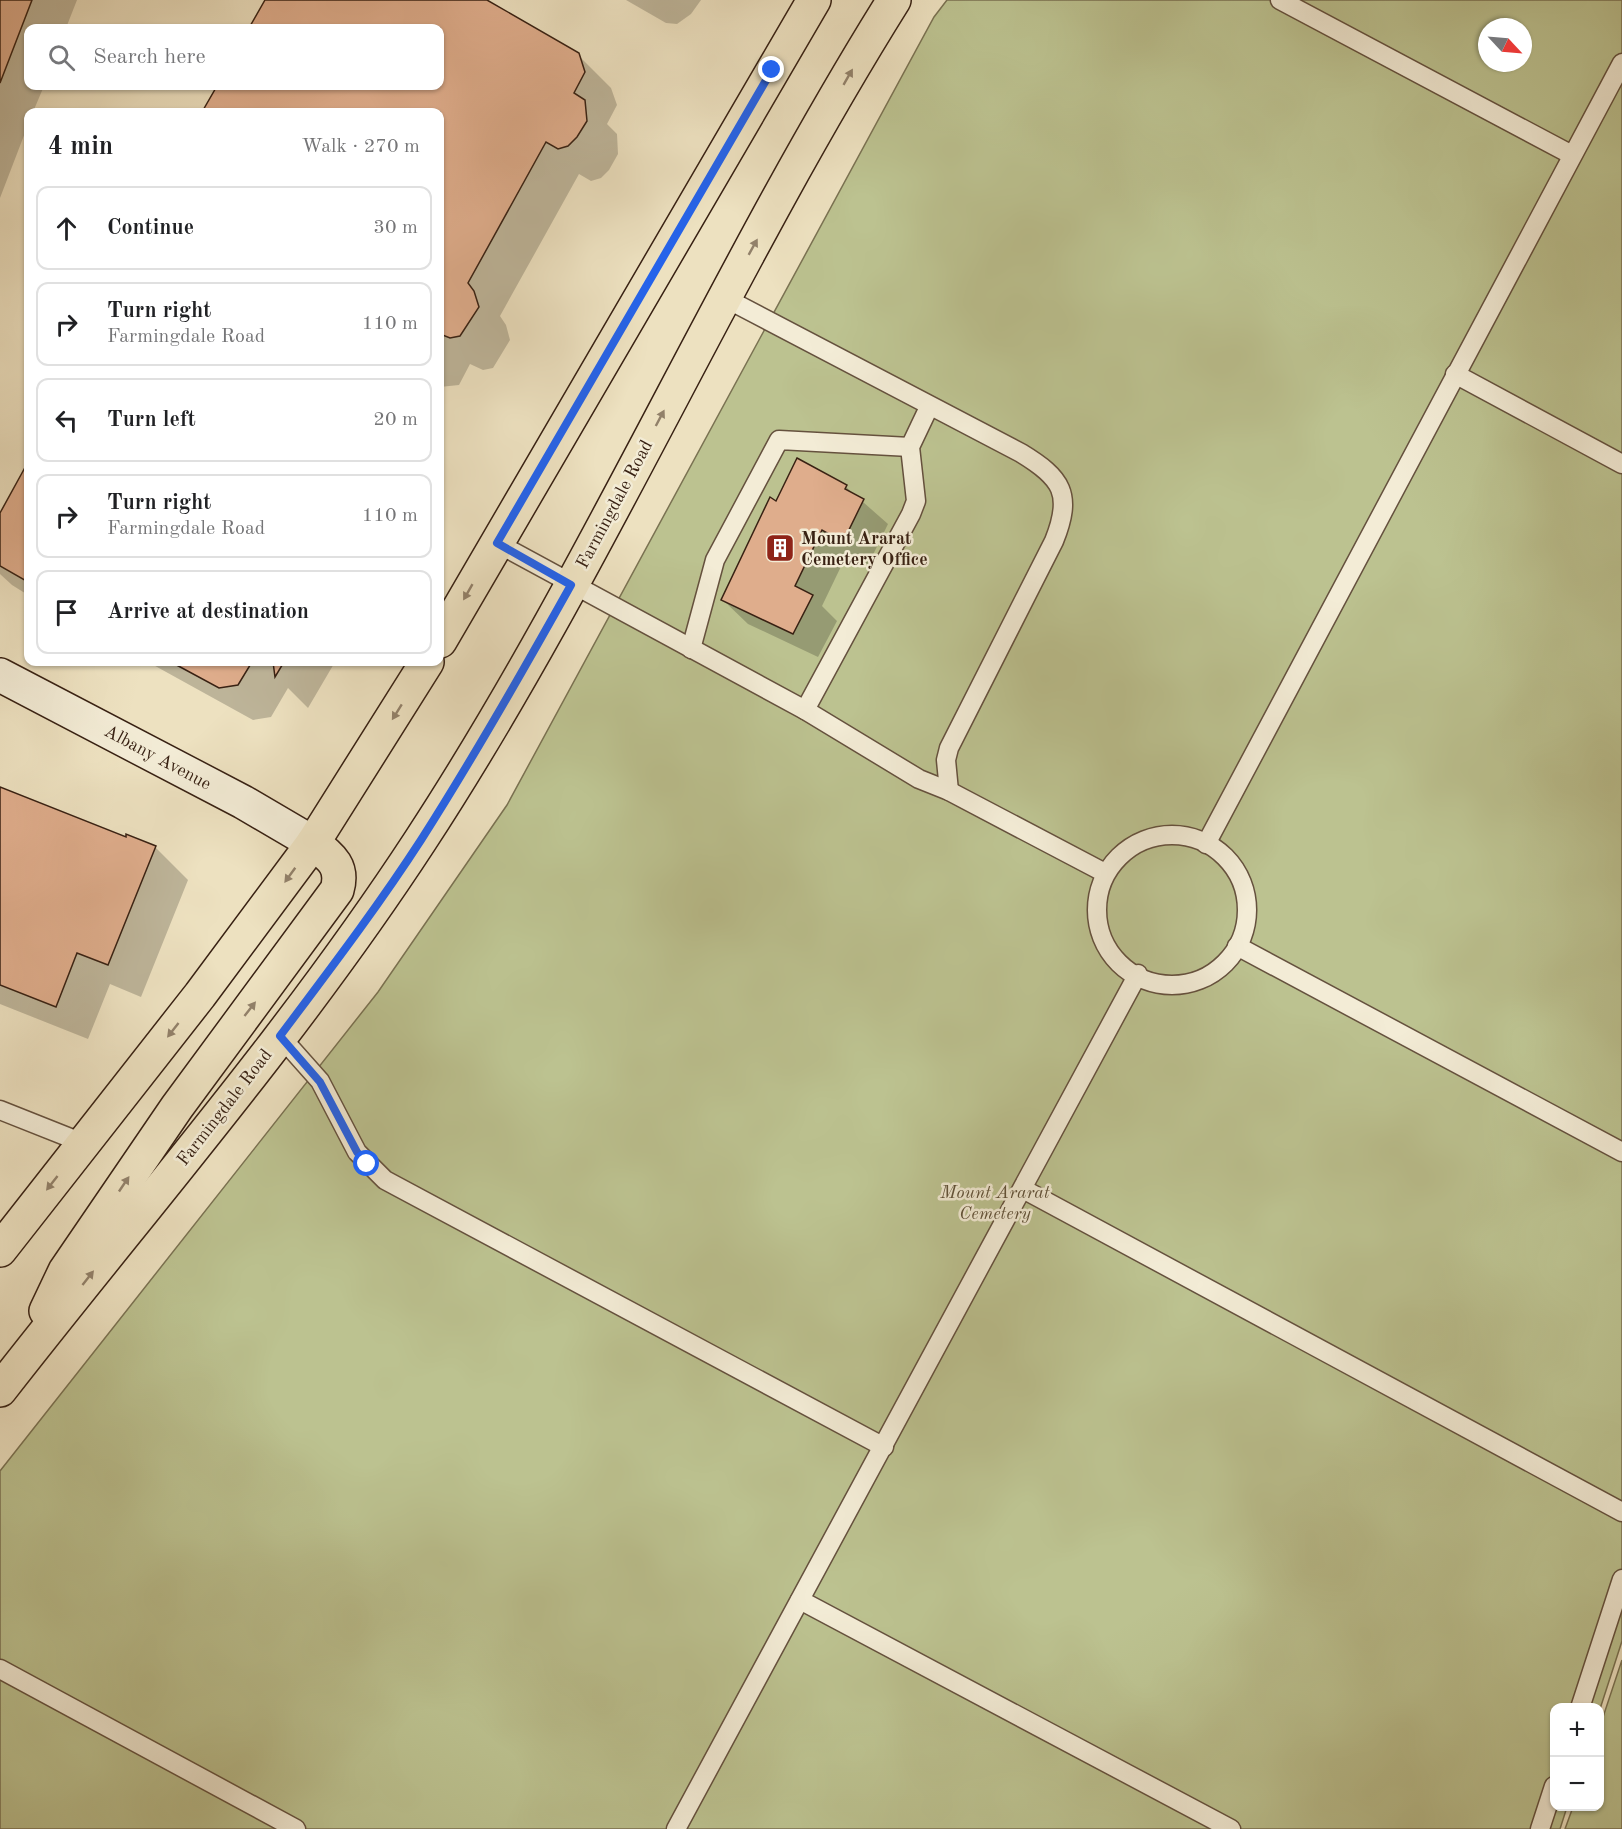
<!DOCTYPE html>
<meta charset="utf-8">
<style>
body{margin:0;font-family:"Old Standard TT",serif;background:#f6f6f6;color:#202124}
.controls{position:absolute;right:18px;bottom:18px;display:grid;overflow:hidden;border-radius:12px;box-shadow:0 2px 4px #0004}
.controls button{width:54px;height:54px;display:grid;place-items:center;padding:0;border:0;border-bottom:2px solid #e0e0e0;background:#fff;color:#202124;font:30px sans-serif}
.compass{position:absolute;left:1478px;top:18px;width:54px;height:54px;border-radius:50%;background:#fff;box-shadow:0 2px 4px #0004;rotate:116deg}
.stop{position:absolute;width:18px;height:18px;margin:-14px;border:4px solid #2563eb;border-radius:50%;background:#fff}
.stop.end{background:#2563eb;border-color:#fff;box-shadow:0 2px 6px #0008}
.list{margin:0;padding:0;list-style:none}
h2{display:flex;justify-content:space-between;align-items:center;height:78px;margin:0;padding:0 24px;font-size:26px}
h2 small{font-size:20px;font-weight:400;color:#757577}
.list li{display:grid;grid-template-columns:39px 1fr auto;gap:18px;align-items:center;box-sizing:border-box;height:84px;margin:0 12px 12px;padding:0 12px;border:2px solid #e0e0e0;border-radius:12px}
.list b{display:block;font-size:22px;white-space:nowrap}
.list p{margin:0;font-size:20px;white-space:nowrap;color:#757577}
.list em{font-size:20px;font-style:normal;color:#757577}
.icon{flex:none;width:33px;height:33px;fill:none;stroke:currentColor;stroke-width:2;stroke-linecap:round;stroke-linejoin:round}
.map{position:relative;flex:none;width:1622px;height:1829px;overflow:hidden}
.search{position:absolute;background:#fff;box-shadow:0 2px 4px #0004;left:24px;top:24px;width:420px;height:66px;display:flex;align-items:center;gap:15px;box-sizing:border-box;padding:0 21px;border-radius:12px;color:#757577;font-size:22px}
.panel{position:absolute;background:#fff;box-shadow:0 2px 4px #0004;left:24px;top:108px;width:420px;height:558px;border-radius:12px}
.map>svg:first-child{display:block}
</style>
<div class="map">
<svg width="1622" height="1829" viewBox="0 0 1622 1829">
<rect width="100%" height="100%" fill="#ede1c0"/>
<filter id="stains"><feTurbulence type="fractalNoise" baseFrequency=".00333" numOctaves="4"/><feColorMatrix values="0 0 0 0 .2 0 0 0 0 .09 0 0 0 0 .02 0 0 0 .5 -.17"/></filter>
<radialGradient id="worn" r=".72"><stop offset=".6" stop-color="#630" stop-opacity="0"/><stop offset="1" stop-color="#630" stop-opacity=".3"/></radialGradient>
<g fill="#bcc290" stroke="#7a7252" stroke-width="1.5" fill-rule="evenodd">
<path d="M947 0H1622V1641L1600 1709 1554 1708V1806L1567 1807 1560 1829H0V1471L378 992 507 805 934 17ZM1487 27H1523V63H1487Z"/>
<polygon points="1622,1660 1622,1829 1565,1829 1573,1807 1600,1806 1600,1726"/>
</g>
<g fill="#0003">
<polygon points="0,0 77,0 66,28 28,28 28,86 44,86 33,112 28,112 28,125 0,198"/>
<polygon points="267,0 484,0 578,55 611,88 617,105 607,124 617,134 618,154 609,170 601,178 591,181 579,174 500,316 506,325 510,340 493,368 483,370 470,364 459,385 440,387 440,112 204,112 219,86 440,86 440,28 251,28"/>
<polygon points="626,0 701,0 691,14 677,24 666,23"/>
<polygon points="797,460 846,487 888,524 868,565 847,554 822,606 837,621 818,657 748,624 723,600"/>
<polygon points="28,465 28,595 12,585 0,574 0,516"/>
<polygon points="148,662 335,662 308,708 288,688 271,717 253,720"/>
<polygon points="0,789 127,839 155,847 188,880 141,997 110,984 88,1039 0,1004"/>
</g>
<g fill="#dfad8c" stroke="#382113" stroke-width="1.5">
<polygon points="0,0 32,0 0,83"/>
<polygon points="265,0 487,0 579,53 585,72 574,93 585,100 587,121 577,137 568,146 558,149 546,142 468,283 474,291 479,307 460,336 450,338 440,334 440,112 202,112 217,86 440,86 440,28 249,28"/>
<polygon points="797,458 847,485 845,489 864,499 843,542 822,530 795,586 813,595 793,634 721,600 770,497 776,501"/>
<polygon points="28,462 28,582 0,566 0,513"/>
<polygon points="171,662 252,662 238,685 219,688"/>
<polygon points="273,662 284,662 275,677"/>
<polygon points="0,787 126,837 126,834 156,846 108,965 77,953 56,1007 0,985"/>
</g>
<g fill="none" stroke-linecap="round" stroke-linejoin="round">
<g stroke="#65513e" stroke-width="21">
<g id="lane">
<polyline points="1280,0 1572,155"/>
<path d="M725 298 1021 453C1062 478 1073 494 1054 541L949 748 946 760 949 791"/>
<polyline points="1455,374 1622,464"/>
<polyline points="497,543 805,710 919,779 949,791 1105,873"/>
<polyline points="691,649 715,560 779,440 910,447"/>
<polyline points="805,710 911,514 916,501 910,447 929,407"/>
<circle cx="1172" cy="910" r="75"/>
<polyline points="1206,844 1622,63"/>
<polyline points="1237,946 1622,1152"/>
<polyline points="280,1036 320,1081 357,1152 385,1180 884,1447"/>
<polyline points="0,1110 83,1143"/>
<polyline points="1023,1189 1622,1512"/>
<polyline points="800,1600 1231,1829"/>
<polyline points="0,1669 296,1829"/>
<polyline points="1580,1708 1622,1579"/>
<polyline points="676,1829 1138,974"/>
<polyline points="1540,1829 1554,1786"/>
</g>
</g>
<g stroke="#382113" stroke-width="36">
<polyline id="secondary" points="0,675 243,802 313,843"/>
</g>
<g stroke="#382113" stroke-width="36">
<g id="primary">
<polyline points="440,641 814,0"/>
<polyline points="0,1250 200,995 313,843 427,662"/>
<path d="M46 1311 65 1271 177 1107 337 890C344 866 331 857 313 843"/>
<path d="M0 1390C141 1209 294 1034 420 841 596 572 723 273 894 0"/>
</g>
</g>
<use href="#lane" stroke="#f3ecd6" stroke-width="18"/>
<use href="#secondary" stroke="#f3ecd6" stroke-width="33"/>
<use href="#primary" stroke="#ede1c0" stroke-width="33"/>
</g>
<defs><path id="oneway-solid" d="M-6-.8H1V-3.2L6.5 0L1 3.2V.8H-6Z" transform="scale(1.5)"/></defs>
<g fill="#92816a">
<use href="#oneway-solid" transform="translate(848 77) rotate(-60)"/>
<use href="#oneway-solid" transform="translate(753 247) rotate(-61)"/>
<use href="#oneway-solid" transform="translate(660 418) rotate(-62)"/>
<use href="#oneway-solid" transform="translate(468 592) rotate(120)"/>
<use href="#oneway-solid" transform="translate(397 712) rotate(122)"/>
<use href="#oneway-solid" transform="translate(290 875) rotate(126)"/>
<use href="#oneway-solid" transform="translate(250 1009) rotate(-52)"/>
<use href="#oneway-solid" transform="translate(173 1030) rotate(128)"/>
<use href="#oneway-solid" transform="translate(52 1183) rotate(128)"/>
<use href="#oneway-solid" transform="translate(124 1184) rotate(-56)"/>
<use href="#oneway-solid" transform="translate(88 1278) rotate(-52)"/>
</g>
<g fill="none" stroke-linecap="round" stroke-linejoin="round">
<path stroke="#2563eb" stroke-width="8" d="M367 1164 357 1152 320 1082 280 1036C328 972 377 908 421 840 474 757 523 671 571 585L497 543 772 70"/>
</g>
<defs>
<g id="building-square" transform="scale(1.5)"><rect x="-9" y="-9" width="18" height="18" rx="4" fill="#8f2418" stroke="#f3ecd6"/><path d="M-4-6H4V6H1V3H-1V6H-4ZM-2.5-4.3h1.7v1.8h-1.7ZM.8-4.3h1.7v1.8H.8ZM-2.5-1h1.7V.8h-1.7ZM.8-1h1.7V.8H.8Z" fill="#fff"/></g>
</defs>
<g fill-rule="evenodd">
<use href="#building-square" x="780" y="548"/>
</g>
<g text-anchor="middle" stroke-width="5" stroke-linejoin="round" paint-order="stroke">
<g font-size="18" fill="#382113" stroke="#f3ecd6">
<text transform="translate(614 504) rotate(-62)" y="6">Farmingdale Road</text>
<text transform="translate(158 757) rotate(28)" y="6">Albany Avenue</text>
<text transform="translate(224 1107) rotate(-52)" y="6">Farmingdale Road</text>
</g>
<g font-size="18" font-weight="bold" fill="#382113" stroke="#f3ecd6" text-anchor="start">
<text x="801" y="544">Mount Ararat<tspan x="801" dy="21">Cemetery Office</tspan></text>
</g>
<g font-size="18" font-style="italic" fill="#605138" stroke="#f3ecd6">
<text x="995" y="1198">Mount Ararat<tspan x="995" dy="21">Cemetery</tspan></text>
</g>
</g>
<rect width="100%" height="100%" filter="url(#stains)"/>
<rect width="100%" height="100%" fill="url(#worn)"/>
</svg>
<div class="controls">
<button>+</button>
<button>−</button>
</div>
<svg class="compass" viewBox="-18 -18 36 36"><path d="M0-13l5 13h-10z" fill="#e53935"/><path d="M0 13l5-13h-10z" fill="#757577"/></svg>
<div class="stop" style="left:367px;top:1164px"></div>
<div class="stop end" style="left:772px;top:70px"></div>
<div class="search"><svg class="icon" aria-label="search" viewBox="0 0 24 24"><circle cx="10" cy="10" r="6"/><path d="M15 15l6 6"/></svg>Search here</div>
<section class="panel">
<h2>4 min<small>Walk · 270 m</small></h2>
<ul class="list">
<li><svg class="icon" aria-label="ahead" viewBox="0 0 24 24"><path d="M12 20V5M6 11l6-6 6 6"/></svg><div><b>Continue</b></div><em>30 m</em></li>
<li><svg class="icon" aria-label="right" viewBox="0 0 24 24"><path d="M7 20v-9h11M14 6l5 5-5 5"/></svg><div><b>Turn right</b><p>Farmingdale Road</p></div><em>110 m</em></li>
<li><svg class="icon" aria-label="left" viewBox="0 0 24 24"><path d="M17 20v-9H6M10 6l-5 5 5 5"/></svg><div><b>Turn left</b></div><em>20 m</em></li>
<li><svg class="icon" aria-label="right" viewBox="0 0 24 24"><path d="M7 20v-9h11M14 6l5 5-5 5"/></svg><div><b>Turn right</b><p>Farmingdale Road</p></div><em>110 m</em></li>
<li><svg class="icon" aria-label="arrive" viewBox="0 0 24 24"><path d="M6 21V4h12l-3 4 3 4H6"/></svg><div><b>Arrive at destination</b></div></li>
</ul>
</section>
</div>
